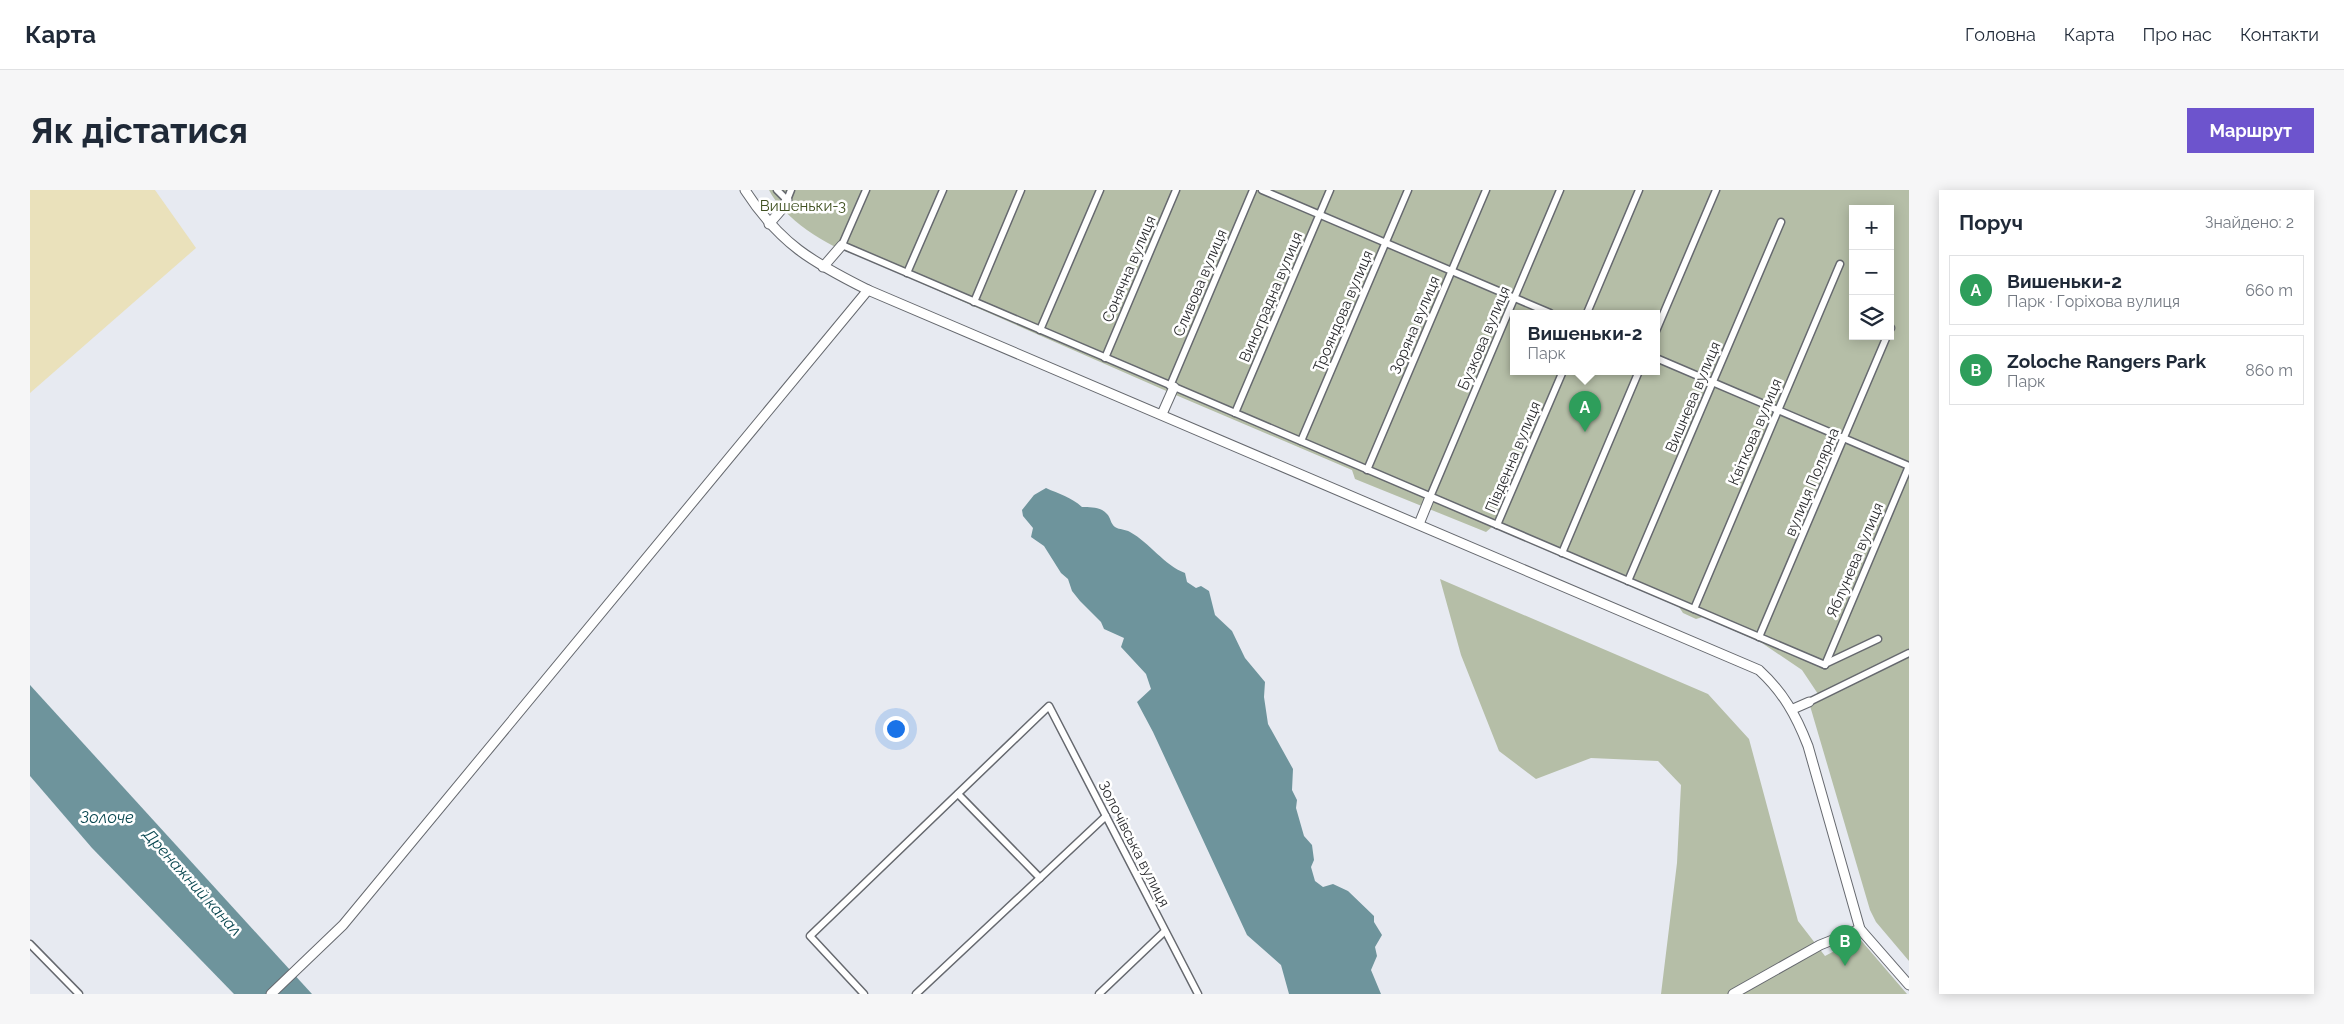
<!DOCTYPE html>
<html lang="uk">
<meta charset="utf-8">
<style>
body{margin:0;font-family:Raleway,sans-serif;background:#f6f6f7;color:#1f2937}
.controls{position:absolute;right:15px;top:15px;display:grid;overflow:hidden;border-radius:0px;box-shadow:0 2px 12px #0003}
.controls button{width:45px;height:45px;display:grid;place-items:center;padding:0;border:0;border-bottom:1px solid #e0e1e3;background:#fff;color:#1f2937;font:25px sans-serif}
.you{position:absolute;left:865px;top:538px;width:18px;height:18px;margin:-12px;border:4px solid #fff;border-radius:50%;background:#1a73e8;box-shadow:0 0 0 8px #1a73e833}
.badge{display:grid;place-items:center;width:32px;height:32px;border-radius:50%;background:#6d54cd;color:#fff;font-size:16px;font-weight:700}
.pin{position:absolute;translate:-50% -41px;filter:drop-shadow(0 1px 2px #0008)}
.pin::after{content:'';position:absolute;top:26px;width:18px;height:15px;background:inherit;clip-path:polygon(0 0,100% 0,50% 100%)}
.popup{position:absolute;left:1480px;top:120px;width:150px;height:65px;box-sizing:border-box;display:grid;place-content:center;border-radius:0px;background:#fff;filter:drop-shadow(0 1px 4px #0005);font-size:16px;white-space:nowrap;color:#747a83}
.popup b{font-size:19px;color:#1f2937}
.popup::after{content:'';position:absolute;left:50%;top:100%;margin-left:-10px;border:10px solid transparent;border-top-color:#fff}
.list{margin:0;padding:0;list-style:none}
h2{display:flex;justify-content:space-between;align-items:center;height:65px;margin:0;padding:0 20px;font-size:21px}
h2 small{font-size:16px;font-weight:400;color:#747a83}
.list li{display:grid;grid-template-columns:32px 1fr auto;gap:15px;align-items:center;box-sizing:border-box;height:70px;margin:0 10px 10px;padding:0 10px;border:1px solid #e0e1e3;border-radius:0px}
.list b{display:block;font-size:19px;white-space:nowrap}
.list p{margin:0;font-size:16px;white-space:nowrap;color:#747a83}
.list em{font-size:16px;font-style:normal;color:#747a83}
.icon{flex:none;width:28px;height:28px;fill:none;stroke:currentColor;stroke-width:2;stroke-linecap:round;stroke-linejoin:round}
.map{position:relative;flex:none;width:1879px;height:804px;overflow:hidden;border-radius:0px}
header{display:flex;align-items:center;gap:30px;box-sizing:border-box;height:70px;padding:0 25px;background:#fff;border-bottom:1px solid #e0e1e3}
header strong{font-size:24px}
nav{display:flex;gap:28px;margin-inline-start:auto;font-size:18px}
.intro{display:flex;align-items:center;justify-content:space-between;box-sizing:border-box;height:120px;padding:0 30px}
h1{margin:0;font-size:35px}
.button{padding:12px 22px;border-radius:0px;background:#6d54cd;color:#fff;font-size:18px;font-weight:700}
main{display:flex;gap:30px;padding:0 30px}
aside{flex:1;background:#fff;border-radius:0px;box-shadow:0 2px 12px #0003}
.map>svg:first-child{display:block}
</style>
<header>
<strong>Карта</strong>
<nav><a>Головна</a><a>Карта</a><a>Про нас</a><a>Контакти</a></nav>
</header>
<div class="intro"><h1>Як дістатися</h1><a class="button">Маршрут</a></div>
<main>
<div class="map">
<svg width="1879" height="804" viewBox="0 0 1879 804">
<rect width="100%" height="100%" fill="#e7eaf1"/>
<g fill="#b5bea7" fill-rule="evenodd">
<path d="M739 0H1879V771L1846 732 1840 720 1778 509 1788 504 1772 480 1732 453 1673 427 1666 429 1653 423 1649 417 1462 337 1456 342 1325 289 1322 280 1141 203 827 65C797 57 753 28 739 0ZM1823 19H1860V146H1823ZM1484 123H1626V181H1484Z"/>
<polygon points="1410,389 1678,504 1719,549 1768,731 1795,766 1829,748 1877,804 1631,804 1647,673 1651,595 1628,571 1561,568 1506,589 1469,561 1431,465"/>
</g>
<polygon fill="#eae1bb" points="0,0 125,0 166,58 0,203"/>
<g fill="#6e949c">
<path d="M1016 298C1029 304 1041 307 1052 317 1061 317 1071 317 1077 324 1081 328 1080 333 1085 337 1090 340 1095 339 1100 342 1120 353 1134 375 1155 383L1157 392 1166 398 1171 396 1179 401 1185 425 1202 441 1215 468 1235 492 1234 507 1238 534 1263 579 1262 600 1267 610 1266 618 1274 646 1282 655 1284 670 1281 677 1285 691 1293 697 1303 694 1318 701 1344 726V732L1352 745 1345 757 1347 766 1341 780 1351 804H1259L1251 775 1217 745 1123 542 1107 512 1121 499 1116 484 1091 457 1094 448 1074 439 1071 432 1050 411 1042 401 1038 389 1031 383 1014 356 1001 347 1003 338 993 326 992 320 1004 305Z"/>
<polygon points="0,495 282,804 204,804 62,658 0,586"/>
</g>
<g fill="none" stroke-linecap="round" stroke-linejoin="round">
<g stroke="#66696f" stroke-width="9">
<g id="street">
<polyline points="747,0 757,10 761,0"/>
<polyline points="836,0 812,55 1795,475"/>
<polyline points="1232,0 1520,123"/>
<polyline points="877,83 913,0"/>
<polyline points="944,112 991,0"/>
<polyline points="1557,123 1609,0"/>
<polyline points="1860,139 1861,138"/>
<polyline points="1010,140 1070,0"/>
<polyline points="1626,141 1686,0"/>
<polyline points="1075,168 1146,0"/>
<polyline points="1626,168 1879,276"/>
<polyline points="1140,196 1223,0"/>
<polyline points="1205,223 1300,0"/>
<polyline points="1271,251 1378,0"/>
<polyline points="1337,280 1456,0"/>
<polyline points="1400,307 1530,0"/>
<polyline points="1467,335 1533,181"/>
<polyline points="1532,363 1609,181"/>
<polyline points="1598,391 1751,32"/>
<polyline points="1664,419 1810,74"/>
<polyline points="1729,447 1857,146"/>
<polyline points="1795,474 1848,449"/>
<polyline points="1795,475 1879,276"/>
<polyline points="1779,512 1879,463"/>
<polyline points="928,604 1010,688"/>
<polyline points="0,754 49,804"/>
<polyline points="834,804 780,746 1019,516 1168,804"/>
<polyline points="886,804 1076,626"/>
<polyline points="1069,804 1135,741"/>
</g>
</g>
<g stroke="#66696f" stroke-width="11">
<g id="secondary">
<path d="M715 0C750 54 782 72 838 100L1729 480C1753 502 1766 525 1778 556L1830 739 1879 795"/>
<polyline points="739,34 752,19 757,10"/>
<polyline points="793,77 812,55"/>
<polyline points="1132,224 1144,197"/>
<polyline points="1389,334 1400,307"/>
<polyline points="1763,519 1779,512"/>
<polyline points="241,804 313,735 838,100"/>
<polyline points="1703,804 1790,755 1830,739"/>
</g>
</g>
<use href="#street" stroke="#fff" stroke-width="6"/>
<use href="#secondary" stroke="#fff" stroke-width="9"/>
</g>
<g text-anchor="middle" stroke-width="5" stroke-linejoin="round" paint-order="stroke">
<g font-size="15" fill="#415222" stroke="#fff">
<text x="773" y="21">Вишеньки-3</text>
</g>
<g font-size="15" fill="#2a2b2e" stroke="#fff">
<text transform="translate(1099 79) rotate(-67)" y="5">Сонячна вулиця</text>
<text transform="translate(1170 93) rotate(-67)" y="5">Сливова вулиця</text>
<text transform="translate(1241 107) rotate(-67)" y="5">Виноградна вулиця</text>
<text transform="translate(1313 121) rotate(-67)" y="5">Трояндова вулиця</text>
<text transform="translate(1385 135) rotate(-67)" y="5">Зоряна вулиця</text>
<text transform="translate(1454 148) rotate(-67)" y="5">Бузкова вулиця</text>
<text transform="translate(1663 207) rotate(-67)" y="5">Вишнева вулиця</text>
<text transform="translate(1725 242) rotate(-67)" y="5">Квіткова вулиця</text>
<text transform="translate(1483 267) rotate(-67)" y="5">Південна вулиця</text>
<text transform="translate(1782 292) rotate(-67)" y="5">вулиця Полярна</text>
<text transform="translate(1825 370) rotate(-67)" y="5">Яблунева вулиця</text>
<text transform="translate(1104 654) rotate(63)" y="5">Золочівська вулиця</text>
</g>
<g font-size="16" font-style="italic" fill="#094750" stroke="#fff">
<text x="77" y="633">Золоче</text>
<text transform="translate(163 692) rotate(48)" y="6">Дренажний канал</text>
</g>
</g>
</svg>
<div class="controls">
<button>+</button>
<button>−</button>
<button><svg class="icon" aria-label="layers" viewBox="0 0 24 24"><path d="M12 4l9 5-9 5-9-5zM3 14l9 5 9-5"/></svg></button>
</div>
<div class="you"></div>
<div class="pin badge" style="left:1555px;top:242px;background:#2e9e5b">A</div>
<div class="popup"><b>Вишеньки-2</b>Парк</div>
<div class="pin badge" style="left:1815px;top:776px;background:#2e9e5b">B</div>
</div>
<aside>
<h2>Поруч<small>Знайдено: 2</small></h2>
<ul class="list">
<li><span class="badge" style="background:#2e9e5b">A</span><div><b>Вишеньки-2</b><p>Парк · Горіхова вулиця</p></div><em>660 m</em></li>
<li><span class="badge" style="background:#2e9e5b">B</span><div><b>Zoloche Rangers Park</b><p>Парк</p></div><em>860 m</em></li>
</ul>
</aside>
</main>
